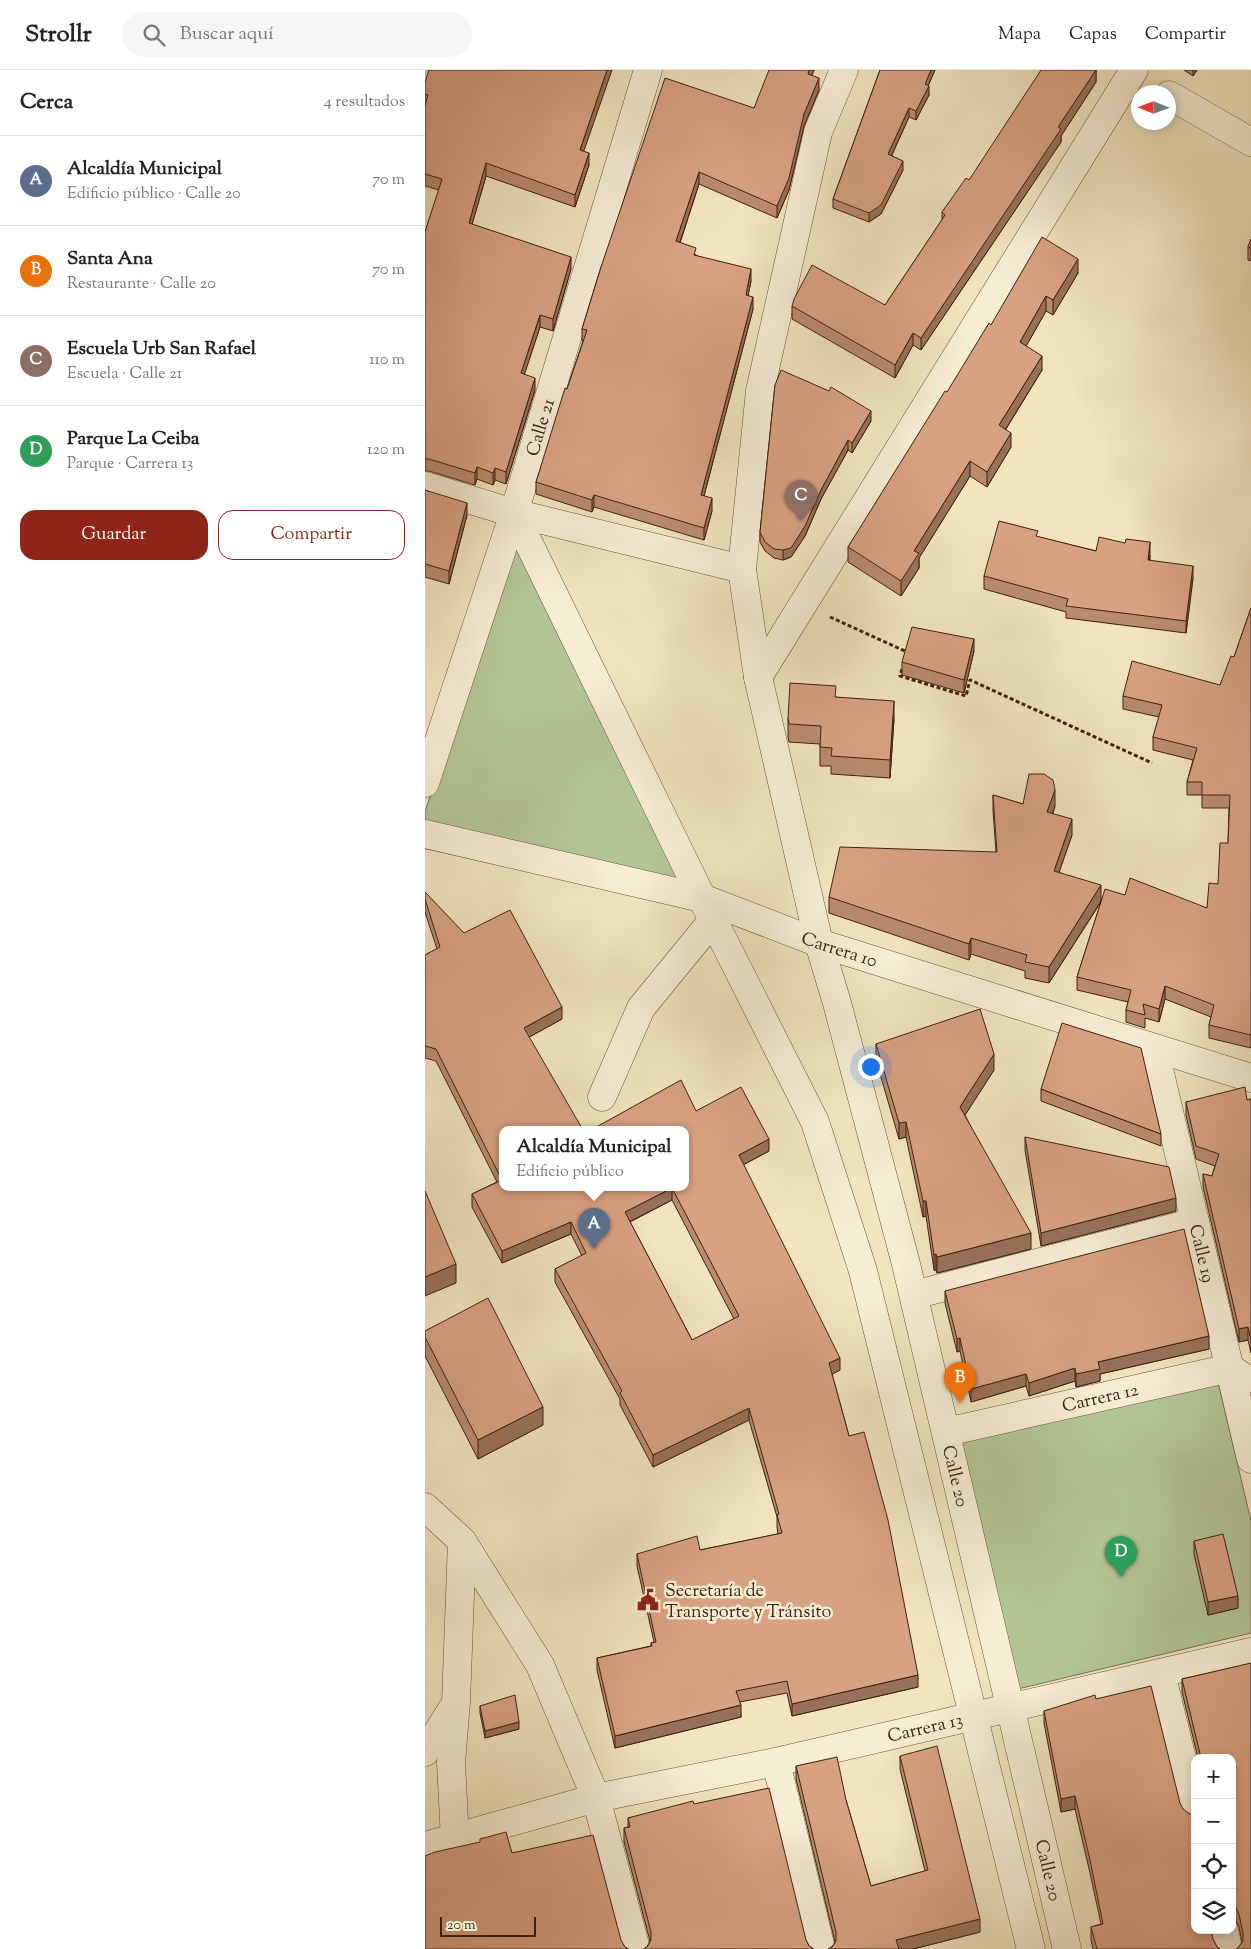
<!DOCTYPE html>
<html lang="es">
<meta charset="utf-8">
<style>
body{margin:0;font-family:"Sorts Mill Goudy",serif;background:#f6f6f6;color:#222}
.controls{position:absolute;right:15px;bottom:15px;display:grid;overflow:hidden;border-radius:10px;box-shadow:0 2px 8px #0003}
.controls button{width:45px;height:45px;display:grid;place-items:center;padding:0;border:0;border-bottom:1px solid #e0e0e0;background:#fff;color:#222;font:25px sans-serif}
.compass{position:absolute;left:706px;top:15px;width:45px;height:45px;border-radius:50%;background:#fff;box-shadow:0 2px 8px #0003;rotate:271deg}
.scale{position:absolute;left:15px;bottom:12px;width:96px;box-sizing:border-box;padding-left:5px;border:2px solid #3e2010;border-top:0;font-size:14px;line-height:18px;white-space:nowrap;color:#3e2010;-webkit-text-stroke:4px #f6edd5;paint-order:stroke}
.you{position:absolute;left:445px;top:996px;width:18px;height:18px;margin:-12px;border:4px solid #fff;border-radius:50%;background:#1a73e8;box-shadow:0 0 0 8px #1a73e833}
.badge{display:grid;place-items:center;width:32px;height:32px;border-radius:50%;background:#8f2418;color:#fff;font-size:16px;font-weight:700}
.pin{position:absolute;translate:-50% -41px;filter:drop-shadow(0 1px 2px #0008)}
.pin::after{content:'';position:absolute;top:26px;width:18px;height:15px;background:inherit;clip-path:polygon(0 0,100% 0,50% 100%)}
.popup{position:absolute;left:74px;top:1056px;width:190px;height:65px;box-sizing:border-box;display:grid;place-content:center;border-radius:10px;background:#fff;filter:drop-shadow(0 1px 4px #0005);font-size:16px;white-space:nowrap;color:#767676}
.popup b{font-size:19px;color:#222}
.popup::after{content:'';position:absolute;left:50%;top:100%;margin-left:-10px;border:10px solid transparent;border-top-color:#fff}
.list{margin:0;padding:0;list-style:none}
h2{display:flex;justify-content:space-between;align-items:center;height:65px;margin:0;padding:0 20px;font-size:21px}
h2 small{font-size:16px;font-weight:400;color:#767676}
.list li{display:grid;grid-template-columns:32px 1fr auto;gap:15px;align-items:center;box-sizing:border-box;height:90px;padding:0 20px;border-top:1px solid #e0e0e0}
.list b{display:block;font-size:19px;white-space:nowrap}
.list p{margin:0;font-size:16px;white-space:nowrap;color:#767676}
.list em{font-size:16px;font-style:normal;color:#767676}
.actions{display:flex;gap:10px;padding:15px 20px}
.actions a{flex:1;padding:11px 0;border:1px solid #8f2418;border-radius:15px;text-align:center;font-size:18px;color:#8f2418}
.actions .main{background:#8f2418;color:#fff}
.icon{flex:none;width:28px;height:28px;fill:none;stroke:currentColor;stroke-width:2;stroke-linecap:round;stroke-linejoin:round}
.map{position:relative;flex:none;width:826px;height:1879px;overflow:hidden}
header{display:flex;align-items:center;gap:30px;box-sizing:border-box;height:70px;padding:0 25px;background:#fff;border-bottom:1px solid #e0e0e0}
header strong{font-size:24px}
nav{display:flex;gap:28px;margin-inline-start:auto;font-size:18px}
.search{width:350px;height:45px;background:#f6f6f6;display:flex;align-items:center;gap:12px;box-sizing:border-box;padding:0 18px;border-radius:28px;color:#767676;font-size:19px}
main{display:flex}
aside{flex:1;background:#fff}
.map>svg:first-child{display:block}
</style>
<header>
<strong>Strollr</strong>
<div class="search"><svg class="icon" aria-label="search" viewBox="0 0 24 24"><circle cx="10" cy="10" r="6"/><path d="M15 15l6 6"/></svg>Buscar aquí</div>
<nav><a>Mapa</a><a>Capas</a><a>Compartir</a></nav>
</header>
<main>
<aside>
<h2>Cerca<small>4 resultados</small></h2>
<ul class="list">
<li><span class="badge" style="background:#5c6f8a">A</span><div><b>Alcaldía Municipal</b><p>Edificio público · Calle 20</p></div><em>70 m</em></li>
<li><span class="badge" style="background:#e8710a">B</span><div><b>Santa Ana</b><p>Restaurante · Calle 20</p></div><em>70 m</em></li>
<li><span class="badge" style="background:#8d6e63">C</span><div><b>Escuela Urb San Rafael</b><p>Escuela · Calle 21</p></div><em>110 m</em></li>
<li><span class="badge" style="background:#2e9e5b">D</span><div><b>Parque La Ceiba</b><p>Parque · Carrera 13</p></div><em>120 m</em></li>
</ul>
<div class="actions"><a class="main">Guardar</a><a>Compartir</a></div>
</aside>
<div class="map">
<svg width="826" height="1879" viewBox="0 0 826 1879">
<rect width="100%" height="100%" fill="#f1e4bf"/>
<filter id="stains"><feTurbulence type="fractalNoise" baseFrequency=".004" numOctaves="4"/><feColorMatrix values="0 0 0 0 .2 0 0 0 0 .09 0 0 0 0 .02 0 0 0 .5 -.17"/></filter>
<radialGradient id="worn" r=".72"><stop offset=".6" stop-color="#630" stop-opacity="0"/><stop offset="1" stop-color="#630" stop-opacity=".3"/></radialGradient>
<g fill="#b3c597" stroke="#787254">
<polygon points="90,468 262,815 0,755 0,742"/>
<polygon points="793,1312 826,1451 826,1563 593,1619 535,1373"/>
</g>
<g fill="none" stroke-linecap="round" stroke-linejoin="round">
<g stroke="#6b513c" stroke-width="29">
<g id="minor">
<path id="s1" d="M419 0 393 62 335 321 317 499 333 607 394 873 412 933 481 1194 642 1879"/>
<polyline points="744,25 826,72"/>
<polyline points="0,416 89,443 317,499"/>
<polyline points="89,443 277,828 390,1052 438,1201 606,1879"/>
<polyline points="333,607 709,0"/>
<path id="s2" d="M0 713 89 443 223 0"/>
<path id="s3" d="M0 764 277 828 394 873 826 1008"/>
<path id="s4" d="M729 978 826 1389"/>
<polyline points="177,1027 216,938 288,850"/>
<polyline points="489,1225 770,1152"/>
<path id="s5" d="M521 1362 805 1298 821 1309"/>
<polyline points="0,1437 37,1471 115,1595 171,1728 211,1879"/>
<polyline points="736,1603 770,1742"/>
<polyline points="0,1682 29,1636"/>
<polyline points="351,1692 396,1879"/>
<polyline points="30,1769 26,1693 31,1632 37,1471"/>
<path id="s6" d="M0 1776 171 1728 351 1692 826 1582"/>
<polyline points="799,1860 803,1879"/>
</g>
</g>
<g stroke="#3e2010" stroke-width="3" stroke-dasharray="4 2.5" stroke-linecap="butt">
<polyline points="405,547 482,582 482,584"/>
<polyline points="477,599 475,606 541,626 545,610 727,693"/>
</g>
<use href="#minor" stroke="#f6edd5" stroke-width="28"/>
</g>
<g fill="#ba8a6f" stroke="#3e2010" fill-rule="evenodd">
<polygon points="389,0 387,5 394,20 379,56 364,120 352,148 274,114 255,173 271,185 326,211 323,225 328,239 279,426 287,441 279,470 169,437 167,442 111,424 111,412 158,271 157,271 157,259 176,197 329,38"/>
<polygon points="455,0 510,0 503,16 504,25 491,50 484,47 467,85 478,100 456,144 444,152 408,138 408,129"/>
<polygon points="671,0 671,12 636,66 636,72 496,280 488,275 470,308 367,249 367,236 460,235 517,150 517,142 544,110"/>
<polygon points="759,0 772,0 768,6"/>
<polygon points="0,12 159,81 164,95 150,137 61,106 47,154 146,199 128,261 115,257 99,304 110,320 81,414 70,410 68,415 52,409 50,415 4,401 0,401 0,162 14,120 0,116"/>
<polygon points="826,169 826,191 823,190 823,177"/>
<polygon points="653,203 628,245 621,241 601,276 617,300 581,359 586,377 562,417 545,406 494,488 494,498 476,526 423,492 423,477 566,255"/>
<polygon points="350,315 446,351 427,383 423,380 396,429 380,466 366,487 358,490 349,488 340,481 335,472 335,462"/>
<polygon points="0,420 42,445 24,514 0,507"/>
<polygon points="613,467 671,481 725,485 725,490 768,508 761,563 641,548 641,542 559,519 559,506"/>
<polygon points="826,538 826,978 784,968 784,955 786,947 740,929 734,952 720,948 720,958 701,952 701,940 703,932 652,920 652,907 676,832 624,913 600,908 600,901 546,884 544,890 404,843 404,827 571,782 568,741 568,725 598,734 630,736 628,743 647,765 634,802 676,830 700,825 782,838 793,814 803,773 804,738 777,738 777,725 762,725 762,712 768,690 728,680 728,667 734,647 698,639 698,626 795,615 809,587"/>
<polygon points="549,581 539,623 477,605 477,592"/>
<polygon points="411,627 469,649 465,708 406,704 406,696 395,696 395,674 364,672 363,667 363,648"/>
<path d="M0 829 137 949 104 967 78 1118 271 1041 344 1081 318 1095 415 1300 407 1304 493 1617 367 1646 362 1623 315 1632 316 1647 190 1678 172 1600V1588L226 1576V1573L229 1572 212 1496V1484L275 1480 353 1464 352 1457V1447L324 1350 228 1397 195 1335V1329L130 1212V1199L157 1186 146 1164 77 1193 47 1137V1124L72 1112 11 991 0 988V885L12 879 0 842ZM247 1130 309 1249 267 1270 205 1152Z"/>
<polygon points="451,974 569,1000 540,1045 606,1179 512,1203 511,1200 509,1200 501,1146 498,1147 481,1067 474,1069 451,990"/>
<polygon points="616,1019 736,1064 736,1076 616,1031"/>
<polygon points="826,1029 826,1283 823,1270 814,1272 778,1117 778,1104 787,1106 790,1096 771,1089 761,1045 761,1032 822,1030"/>
<polygon points="600,1067 751,1141 616,1176 600,1080"/>
<polygon points="520,1221 784,1279 675,1304 675,1311 651,1317 650,1311 604,1326 601,1316 546,1332 535,1281 532,1282 520,1233"/>
<polygon points="0,1261 118,1355 53,1389 0,1286"/>
<polygon points="769,1471 813,1538 783,1545 769,1484"/>
<polygon points="816,1596 826,1879 813,1878 817,1872 814,1857 810,1849 807,1847 807,1688 773,1688 757,1622 757,1609"/>
<polygon points="671,1629 770,1860 788,1869 792,1877 795,1879 668,1879 666,1870 666,1857 676,1854 665,1803 650,1739 636,1742 619,1653 619,1641"/>
<polygon points="55,1636 94,1659 60,1668 55,1643"/>
<polygon points="475,1686 555,1862 488,1879 403,1879 407,1877 410,1872 371,1709 371,1696 421,1730 446,1816 500,1801 475,1699"/>
<polygon points="269,1734 381,1870 384,1876 222,1877 225,1871 199,1772 199,1758 203,1757 203,1748"/>
</g>
<g fill="#97715a" stroke="#3e2010">
<polygon points="182,0 187,0 155,92 155,80"/>
<polygon points="384,0 389,0 383,16 383,4"/>
<polygon points="506,0 510,0 500,23 500,14"/>
<polygon points="671,0 671,12 636,66 636,72 496,280 496,268 633,57"/>
<polygon points="768,0 772,0 768,6"/>
<polygon points="394,8 394,20 379,56 364,120 352,148 352,136 379,44"/>
<polygon points="504,16 504,25 491,50 491,41"/>
<polygon points="484,38 484,47 463,93 463,84"/>
<polygon points="164,83 164,95 150,137 150,125"/>
<polygon points="478,91 478,100 456,144 444,152 444,143"/>
<polygon points="61,93 61,106 44,165 44,153"/>
<polygon points="274,102 274,114 251,184 251,171"/>
<polygon points="146,187 146,199 128,261 128,249"/>
<polygon points="653,189 653,203 628,245 628,230"/>
<polygon points="326,199 326,211 321,237 321,225"/>
<polygon points="621,226 621,241 595,287 595,272"/>
<polygon points="328,227 328,239 276,437 276,425"/>
<polygon points="115,245 115,257 96,315 96,303"/>
<polygon points="488,263 488,275 470,308 470,295"/>
<polygon points="617,286 617,300 574,370 574,355"/>
<polygon points="110,308 110,320 81,414 81,402"/>
<polygon points="446,341 446,351 427,383 427,373"/>
<polygon points="586,363 586,377 562,417 562,402"/>
<polygon points="423,370 423,380 396,429 380,466 366,487 358,490 358,480 396,420"/>
<polygon points="545,391 545,406 494,488 494,498 476,526 476,511 489,481"/>
<polygon points="52,397 52,409 50,415 50,403"/>
<polygon points="70,398 70,410 68,415 68,403"/>
<polygon points="169,425 169,437 167,442 167,430"/>
<polygon points="287,428 287,441 279,470 279,458"/>
<polygon points="42,433 42,445 24,514 24,501"/>
<polygon points="725,472 725,485 723,503 723,490"/>
<polygon points="768,496 768,508 761,563 761,551"/>
<polygon points="549,569 549,581 539,623 539,610"/>
<polygon points="469,631 469,649 465,708 465,690"/>
<polygon points="630,720 630,736 622,758 622,742"/>
<polygon points="647,749 647,765 629,817 629,801"/>
<polygon points="676,815 676,831 624,913 624,897"/>
<polygon points="546,868 546,884 544,890 544,874"/>
<polygon points="740,916 740,929 734,952 734,939"/>
<polygon points="137,937 137,949 99,970 99,958"/>
<polygon points="569,984 569,1000 535,1053 535,1037"/>
<polygon points="481,1052 481,1067 474,1069 474,1053"/>
<polygon points="344,1069 344,1081 314,1097 314,1085"/>
<polygon points="247,1118 247,1130 200,1154 200,1142"/>
<polygon points="751,1128 751,1141 616,1176 616,1163"/>
<polygon points="498,1131 501,1131 501,1146 498,1147"/>
<polygon points="146,1152 146,1164 77,1193 77,1181"/>
<polygon points="606,1163 606,1179 512,1203 512,1187"/>
<polygon points="511,1184 511,1200 509,1200 509,1185"/>
<polygon points="31,1194 31,1213 0,1226 0,1207"/>
<polygon points="823,1257 823,1270 814,1272 814,1259"/>
<polygon points="784,1266 784,1279 675,1304 675,1311 651,1317 651,1304 673,1292"/>
<polygon points="535,1268 535,1281 532,1282 532,1269"/>
<polygon points="415,1288 415,1300 404,1306 404,1293"/>
<polygon points="650,1298 650,1311 604,1326 604,1313"/>
<polygon points="601,1304 601,1316 546,1332 546,1319"/>
<polygon points="118,1337 118,1355 53,1389 53,1370"/>
<polygon points="324,1338 324,1350 228,1397 228,1385"/>
<polygon points="813,1526 813,1538 783,1545 783,1532"/>
<polygon points="493,1605 493,1617 367,1646 367,1634"/>
<polygon points="316,1635 316,1647 190,1678 190,1666"/>
<polygon points="94,1652 94,1659 60,1668 60,1661"/>
<polygon points="650,1726 650,1739 636,1742 636,1729"/>
<polygon points="555,1849 555,1862 488,1879 471,1879 471,1870"/>
</g>
<g fill="#d8a181" stroke="#3e2010" fill-rule="evenodd">
<polygon points="4,0 182,0 155,80 164,83 150,125 61,93 44,153 146,187 128,249 115,245 96,303 110,308 81,402 70,398 68,403 52,397 50,403 4,389 0,389 0,162 17,109 0,104 0,36 3,25 0,24 0,12"/>
<polygon points="344,0 384,0 383,4 394,8 379,44 364,108 352,136 274,102 251,171 271,178 269,185 326,199 321,225 328,227 276,425 287,428 279,458 169,425 167,430 111,412 140,318 142,319 162,260 157,259 176,197 240,8 329,38"/>
<polygon points="455,0 506,0 500,14 504,16 491,41 484,38 463,84 478,91 456,135 444,143 408,129"/>
<polygon points="616,0 671,0 633,57 636,59 496,268 488,263 470,295 367,236 369,229 387,195 460,235 520,145 517,142 541,108 544,110"/>
<polygon points="617,167 653,189 628,230 621,226 595,272 617,286 574,355 586,363 562,402 545,391 489,481 494,483 476,511 423,477 520,321 522,322 564,253 566,255"/>
<polygon points="826,169 826,178 823,177"/>
<polygon points="356,300 404,321 406,317 446,341 427,373 423,370 396,420 380,456 366,478 358,480 349,479 340,472 335,462 350,315"/>
<polygon points="0,420 42,433 24,501 0,494"/>
<polygon points="574,451 613,461 611,466 671,481 674,467 700,473 701,469 725,472 723,490 768,496 761,551 641,536 643,529 559,506"/>
<polygon points="826,538 826,965 784,955 789,935 740,916 734,939 718,934 720,945 701,940 706,920 652,907 680,819 700,825 705,808 782,838 784,813 793,814 795,773 803,773 805,725 777,725 777,712 762,712 772,678 728,667 737,635 698,626 707,591 795,615 806,586 809,587"/>
<polygon points="487,557 549,569 539,610 477,592"/>
<polygon points="365,613 411,616 410,627 469,631 465,690 406,686 407,678 395,677 396,656 364,654 363,648"/>
<polygon points="604,704 619,704 628,710 630,720 622,742 647,749 629,801 676,815 624,897 600,892 602,885 546,868 544,874 404,827 415,777 572,782 568,725 598,734"/>
<path d="M0 822 39 863 85 840 137 937 99 958 158 1060H78V1118H260V1060H166L256 1010 271 1041 316 1017 344 1069 314 1085 415 1288 404 1293 424 1366 439 1362 463 1450 493 1605 367 1634 362 1611 311 1621 316 1635 190 1666 172 1588 227 1576 226 1573 231 1572 212 1484 272 1466 275 1480 357 1463 352 1445 354 1444 324 1338 228 1385 195 1323 197 1321 130 1199 161 1183 146 1152 77 1181 47 1124 77 1110 11 979 0 976V885L15 877 0 829ZM247 1118 314 1246 267 1270 200 1142Z"/>
<polygon points="555,939 569,984 535,1037 606,1163 512,1187 511,1184 509,1185 501,1131 498,1131 481,1052 474,1053 451,974"/>
<polygon points="637,953 716,978 736,1064 616,1019"/>
<polygon points="820,1017 822,1030 826,1029 826,1270 823,1257 814,1259 778,1104 787,1106 794,1084 771,1076 761,1032"/>
<polygon points="600,1067 744,1097 751,1128 616,1163"/>
<polygon points="0,1121 31,1194 0,1207"/>
<polygon points="759,1159 784,1266 673,1292 675,1299 651,1304 650,1298 604,1313 601,1304 546,1319 535,1268 532,1269 520,1221"/>
<polygon points="63,1228 118,1337 53,1370 0,1267 0,1261"/>
<polygon points="798,1464 813,1526 783,1532 769,1471"/>
<polygon points="826,1593 826,1879 811,1879 813,1878 818,1871 818,1863 814,1844 810,1836 807,1834 807,1688 776,1688 757,1609"/>
<polygon points="726,1616 755,1733 758,1739 765,1744 770,1744 770,1860 786,1860 788,1869 792,1877 795,1879 672,1879 666,1857 678,1854 665,1790 650,1726 636,1729 619,1641 670,1625 671,1629"/>
<polygon points="90,1625 94,1652 60,1661 55,1636"/>
<polygon points="512,1676 555,1849 471,1870 474,1879 403,1879 407,1877 411,1871 411,1862 371,1696 412,1687 421,1730 446,1816 503,1800 475,1686"/>
<polygon points="344,1718 381,1870 384,1876 389,1879 218,1879 222,1877 226,1870 226,1862 199,1758 205,1757 203,1748 268,1731 269,1734"/>
<polygon points="81,1762 87,1783 168,1765 196,1870 200,1877 204,1879 0,1879 0,1786 10,1782 55,1772 55,1769"/>
</g>
<defs>
<g id="civic-bare" transform="scale(1.725)"><path d="M-.6-6.5H3V-4.5H.6V-3L4-1V1h2V6H-6V1h2V-1L-.6-3ZM-1.2 2.5V6h2.4V2.5Z" fill="#8f2418" stroke="#f6edd5" stroke-width="2.5" paint-order="stroke"/></g>
</defs>
<g fill-rule="evenodd">
<use href="#civic-bare" x="223" y="1530"/>
</g>
<g text-anchor="middle" stroke-width="5" stroke-linejoin="round" paint-order="stroke">
<g font-size="18" fill="#3e2010" stroke="#f6edd5">
<text dy="6" stroke="none"><textPath href="#s2" startOffset="374">Calle 21</textPath></text>
<text dy="6" stroke="none"><textPath href="#s3" startOffset="431">Carrera 10</textPath></text>
<text dy="6" stroke="none"><textPath href="#s4" startOffset="211">Calle 19</textPath></text>
<text dy="6" stroke="none"><textPath href="#s5" startOffset="158">Carrera 12</textPath></text>
<text dy="6" stroke="none"><textPath href="#s1" startOffset="1444">Calle 20</textPath></text>
<text dy="6" stroke="none"><textPath href="#s6" startOffset="514">Carrera 13</textPath></text>
<text dy="6" stroke="none"><textPath href="#s1" startOffset="1849">Calle 20</textPath></text>
</g>
<g font-size="18" fill="#3e2010" stroke="#f6edd5" text-anchor="start">
<text x="240" y="1526">Secretaría de<tspan x="240" dy="21">Transporte y Tránsito</tspan></text>
</g>
</g>
<rect width="100%" height="100%" filter="url(#stains)"/>
<rect width="100%" height="100%" fill="url(#worn)"/>
</svg>
<div class="controls">
<button>+</button>
<button>−</button>
<button><svg class="icon" aria-label="locate" viewBox="0 0 24 24"><circle cx="12" cy="12" r="6"/><path d="M12 2v4M12 18v4M2 12h4M18 12h4"/></svg></button>
<button><svg class="icon" aria-label="layers" viewBox="0 0 24 24"><path d="M12 4l9 5-9 5-9-5zM3 14l9 5 9-5"/></svg></button>
</div>
<svg class="compass" viewBox="-18 -18 36 36"><path d="M0-13l5 13h-10z" fill="#e53935"/><path d="M0 13l5-13h-10z" fill="#767676"/></svg>
<div class="scale">20 m</div>
<div class="you"></div>
<div class="pin badge" style="left:169px;top:1179px;background:#5c6f8a">A</div>
<div class="popup"><b>Alcaldía Municipal</b>Edificio público</div>
<div class="pin badge" style="left:535px;top:1333px;background:#e8710a">B</div>
<div class="pin badge" style="left:376px;top:451px;background:#8d6e63">C</div>
<div class="pin badge" style="left:696px;top:1507px;background:#2e9e5b">D</div>
</div>
</main>
